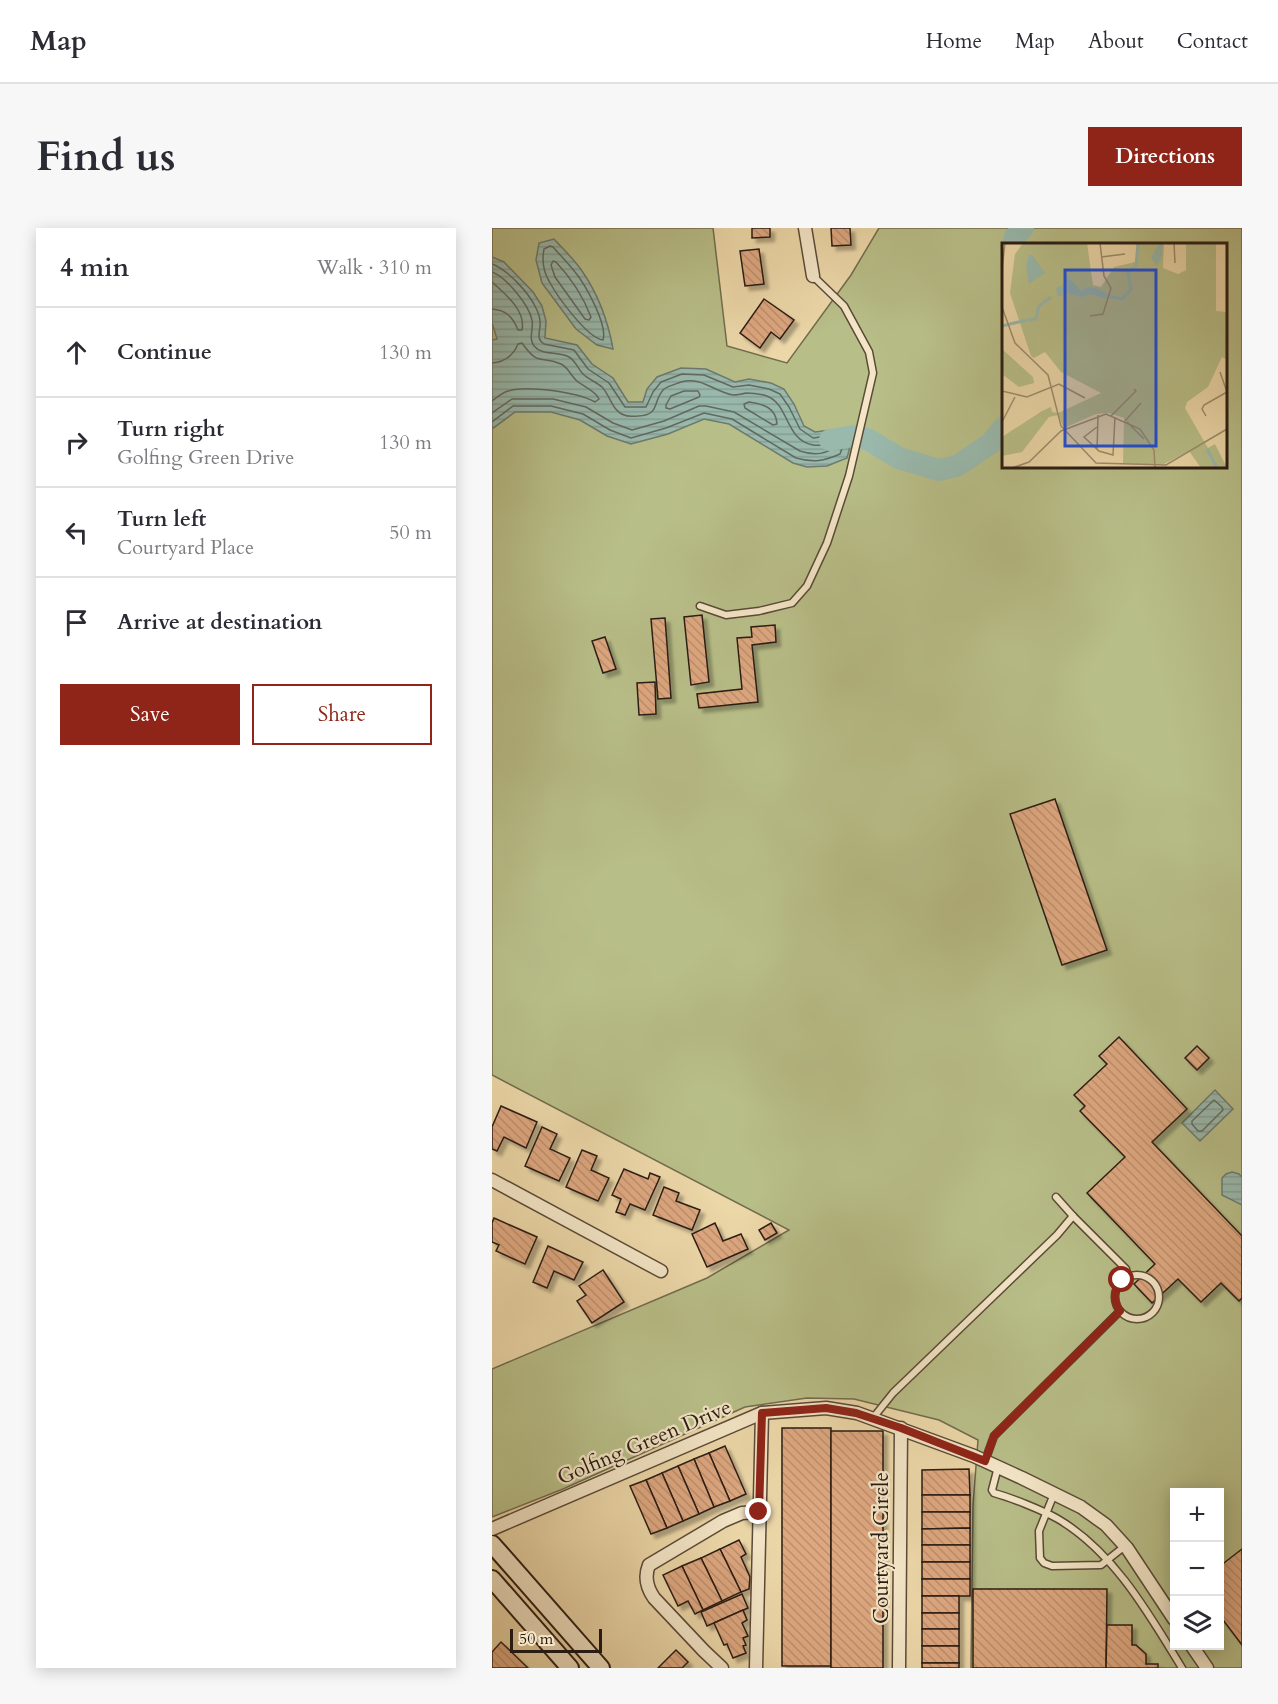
<!DOCTYPE html>
<meta charset="utf-8">
<style>
body{margin:0;font-family:Cardo,serif;background:#f7f7f7;color:#2b2b33}
.controls{position:absolute;right:18px;bottom:18px;display:grid;overflow:hidden;border-radius:0px;box-shadow:0 3px 15px #0003}
.controls button{width:54px;height:54px;display:grid;place-items:center;padding:0;border:0;border-bottom:2px solid #e1e1e2;background:#fff;color:#2b2b33;font:30px sans-serif}
.scale{position:absolute;left:18px;bottom:15px;width:92px;box-sizing:border-box;padding-left:6px;border:3px solid #2a1b13;border-top:0;font-size:16px;line-height:21px;white-space:nowrap;color:#2a1b13;-webkit-text-stroke:4px #f3e5c6;paint-order:stroke}
.stop{position:absolute;width:18px;height:18px;margin:-14px;border:4px solid #8f2418;border-radius:50%;background:#fff}
.stop.end{background:#8f2418;border-color:#fff;box-shadow:0 2px 6px #0008}
.list{margin:0;padding:0;list-style:none}
h2{display:flex;justify-content:space-between;align-items:center;height:78px;margin:0;padding:0 24px;font-size:26px}
h2 small{font-size:20px;font-weight:400;color:#7c7c81}
.list li{display:grid;grid-template-columns:39px 1fr auto;gap:18px;align-items:center;box-sizing:border-box;height:90px;padding:0 24px;border-top:2px solid #e1e1e2}
.list b{display:block;font-size:22px;white-space:nowrap}
.list p{margin:0;font-size:20px;white-space:nowrap;color:#7c7c81}
.list em{font-size:20px;font-style:normal;color:#7c7c81}
.actions{display:flex;gap:12px;padding:18px 24px}
.actions a{flex:1;padding:14px 0;border:2px solid #8f2418;border-radius:0px;text-align:center;font-size:21px;color:#8f2418}
.actions .main{background:#8f2418;color:#fff}
.icon{flex:none;width:33px;height:33px;fill:none;stroke:currentColor;stroke-width:2;stroke-linecap:round;stroke-linejoin:round}
.map{position:relative;flex:none;width:750px;height:1440px;overflow:hidden;border-radius:0px}
header{display:flex;align-items:center;gap:36px;box-sizing:border-box;height:84px;padding:0 30px;background:#fff;border-bottom:2px solid #e1e1e2}
header strong{font-size:28px}
nav{display:flex;gap:33px;margin-inline-start:auto;font-size:21px}
.intro{display:flex;align-items:center;justify-content:space-between;box-sizing:border-box;height:144px;padding:0 36px}
h1{margin:0;font-size:42px}
.button{padding:15px 27px;border-radius:0px;background:#8f2418;color:#fff;font-size:21px;font-weight:700}
main{display:flex;gap:36px;padding:0 36px}
aside{flex:1;background:#fff;border-radius:0px;box-shadow:0 3px 15px #0003}
.map>svg:first-child{display:block}
</style>
<header>
<strong>Map</strong>
<nav><a>Home</a><a>Map</a><a>About</a><a>Contact</a></nav>
</header>
<div class="intro"><h1>Find us</h1><a class="button">Directions</a></div>
<main>
<aside>
<h2>4 min<small>Walk · 310 m</small></h2>
<ul class="list">
<li><svg class="icon" aria-label="ahead" viewBox="0 0 24 24"><path d="M12 20V5M6 11l6-6 6 6"/></svg><div><b>Continue</b></div><em>130 m</em></li>
<li><svg class="icon" aria-label="right" viewBox="0 0 24 24"><path d="M7 20v-9h11M14 6l5 5-5 5"/></svg><div><b>Turn right</b><p>Golfing Green Drive</p></div><em>130 m</em></li>
<li><svg class="icon" aria-label="left" viewBox="0 0 24 24"><path d="M17 20v-9H6M10 6l-5 5 5 5"/></svg><div><b>Turn left</b><p>Courtyard Place</p></div><em>50 m</em></li>
<li><svg class="icon" aria-label="arrive" viewBox="0 0 24 24"><path d="M6 21V4h12l-3 4 3 4H6"/></svg><div><b>Arrive at destination</b></div></li>
</ul>
<div class="actions"><a class="main">Save</a><a>Share</a></div>
</aside>
<div class="map">
<svg width="750" height="1440" viewBox="0 0 750 1440">
<defs>
<pattern id="water-rules" width="6" height="5" patternUnits="userSpaceOnUse" patternTransform="scale(1.5)"><rect width="6" height="5" fill="#99b9ad"/><path d="M0 2.5h6" fill="none" stroke="#849e94"/></pattern>
<pattern id="building-back-hatch" width="6" height="6" patternUnits="userSpaceOnUse" patternTransform="scale(1.5)"><rect width="6" height="6" fill="#dda77f"/><path d="M-1 5l2 2M0 0l6 6M5-1l2 2" fill="none" stroke="#be8f6d"/></pattern>
<filter id="shadow"><feDropShadow dx="4.5" dy="4.5" stdDeviation="1.5" flood-color="#0004"/></filter>
</defs>
<rect width="100%" height="100%" fill="#ecd7a8"/>
<filter id="stains"><feTurbulence type="fractalNoise" baseFrequency=".00333" numOctaves="4"/><feColorMatrix values="0 0 0 0 .2 0 0 0 0 .09 0 0 0 0 .02 0 0 0 .5 -.17"/></filter>
<radialGradient id="worn" r=".72"><stop offset=".6" stop-color="#630" stop-opacity="0"/><stop offset="1" stop-color="#630" stop-opacity=".3"/></radialGradient>
<path fill="#b8be88" stroke="#716c4e" stroke-width="1.5" fill-rule="evenodd" d="M0 0H221L235 118 295 135 359 47 387 0H750V1440H479L481 1277 486 1212 447 1192 362 1171 315 1170 253 1179 71 1261 0 1289V1141L215 1050 297 1002 0 847ZM512 16H734V238H512ZM682 1264H728V1418H682Z"/>
<g fill="url(#water-rules)" stroke="#6d7a6f" stroke-width="1.5">
<path d="M62 11C71 21 82 31 90 43 106 66 116 93 121 121L105 117 84 101 50 55 44 32 47 15Z"/>
<polygon points="0,29 12,34 41,64 50,78 54,93 53,110 85,117 100,136 121,150 136,174 151,174 155,161 165,149 189,140 214,141 243,154 257,151 279,155 292,161 302,176 312,198 323,204 355,200 362,204 355,230 335,238 315,239 301,235 237,196 212,191 176,206 139,216 115,208 88,192 59,184 23,184 0,201 0,112 5,111 0,95"/>
<polygon points="723,862 741,881 708,913 690,895"/>
<polygon points="740,944 747,946 750,949 750,977 730,967 730,950 734,946"/>
</g>
<g fill="none" stroke-linecap="round" stroke-linejoin="round">
<g stroke="#626a60" stroke-width="1.5">
<path d="M58 18 61 19C68 27 76 35 83 44 93 56 116 97 111 112 95 110 65 68 57 53 51 43 50 32 52 21Z"/>
<path d="M61 33 64 34C79 50 91 68 99 89L97 92 93 91 63 49 59 37Z"/>
<path d="M0 36C16 42 37 65 44 80 46 84 48 90 48 94 49 103 43 110 52 116L82 122 96 141 117 155 133 179H154L161 164 169 154 190 146 212 147 241 159 257 157 277 161 288 166 297 179 308 201 321 210 351 206 354 209 348 226C332 233 322 235 304 230L240 191 212 185 174 200 139 210 118 202 91 186 59 178H21L0 194"/>
<path d="M0 44C14 49 37 77 40 92 42 100 36 110 42 118 50 128 66 123 77 129 83 132 86 141 91 146 96 151 104 154 110 159 118 167 120 183 132 187 136 189 141 188 146 188 169 187 160 173 172 161 176 158 184 156 189 154 210 148 222 164 241 167 245 167 250 166 254 165 260 165 267 166 272 167 298 174 292 212 321 217 327 218 333 216 339 216L342 219C333 227 320 227 308 223L242 184 214 178H207L172 193 140 202 121 195 94 179 61 171H20L0 185"/>
<path d="M0 54C13 66 34 82 30 102H26C21 89 14 82 0 81"/>
<path d="M0 135C13 134 21 128 26 116L30 115C47 139 47 127 69 136 76 139 79 148 85 153 92 159 103 162 107 171L103 174C85 164 35 157 16 163 10 165 5 169 0 173"/>
<polygon points="192,163 206,163 208,167 207,169 178,181 174,180 174,177 179,168"/>
<path d="M257 174C272 176 284 180 285 196L281 197 253 180 252 176Z"/>
<polygon points="722,872 730,879 731,882 710,903 706,903 700,896 700,893"/>
</g>
<g stroke="#99b9ad" stroke-width="22">
<polyline points="521,16 523,9 531,0"/>
<polyline points="338,212 361,208 375,211 407,230 446,242 465,238 499,215 512,199"/>
</g>
</g>
<g fill="url(#building-back-hatch)" stroke="#2a1b13" stroke-width="1.5" filter="url(#shadow)">
<polygon points="260,0 278,0 278,9 260,10"/>
<polygon points="339,0 358,0 359,17 340,18"/>
<polygon points="267,21 272,56 253,58 248,23"/>
<polygon points="272,71 302,92 288,111 279,104 268,120 248,105"/>
<polygon points="210,387 217,454 199,457 192,389"/>
<polygon points="173,390 179,470 166,471 159,391"/>
<polygon points="283,397 284,414 260,417 266,474 207,480 205,466 250,461 245,410 260,409 259,399"/>
<polygon points="113,409 124,441 111,445 100,413"/>
<polygon points="163,454 164,486 147,487 145,455"/>
<polygon points="563,571 615,722 570,737 518,586"/>
<polygon points="627,809 695,881 660,914 750,1008 750,1070 747,1073 729,1055 709,1074 686,1051 660,1075 642,1056 663,1036 595,965 633,929 588,883 593,878 582,867 615,836 607,828"/>
<polygon points="705,818 717,830 705,842 693,830"/>
<polygon points="9,878 45,894 34,920 12,909 5,923 0,921 0,899"/>
<polygon points="50,899 65,906 58,921 78,930 67,953 33,938"/>
<polygon points="90,922 105,928 99,942 117,950 106,973 74,959"/>
<polygon points="132,941 156,951 158,945 168,949 153,982 138,976 133,987 124,984 129,971 120,967"/>
<polygon points="172,959 187,965 184,973 208,982 200,1002 161,987"/>
<polygon points="2,990 45,1009 33,1036 4,1023 7,1017 0,1014 0,995"/>
<polygon points="223,995 231,1013 249,1006 256,1021 215,1039 200,1006"/>
<polygon points="279,995 285,1005 273,1012 267,1002"/>
<polygon points="56,1018 91,1034 82,1052 62,1043 55,1060 41,1054"/>
<polygon points="111,1042 132,1074 100,1095 85,1073 94,1067 87,1058"/>
<rect x="290" y="1200" width="49" height="238"/>
<rect x="339" y="1203" width="52" height="237"/>
<polygon points="233,1218 254,1266 238,1273 217,1225"/>
<polygon points="217,1225 238,1273 222,1279 202,1231"/>
<polygon points="202,1231 222,1279 207,1286 186,1238"/>
<polygon points="186,1238 207,1286 191,1293 170,1245"/>
<polygon points="477,1241 478,1267 430,1267 430,1242"/>
<polygon points="170,1245 191,1293 175,1300 154,1252"/>
<polygon points="154,1252 175,1300 159,1306 138,1258"/>
<rect x="430" y="1267" width="48" height="17"/>
<polygon points="430,1284 478,1284 478,1300 430,1301"/>
<polygon points="478,1300 478,1317 430,1317 430,1301"/>
<polygon points="247,1312 254,1326 249,1329 258,1349 257,1361 249,1364 228,1321"/>
<rect x="430" y="1317" width="48" height="17"/>
<polygon points="228,1321 249,1364 230,1373 209,1330"/>
<polygon points="750,1321 750,1417 728,1388 728,1338"/>
<polygon points="209,1330 230,1373 211,1382 190,1338"/>
<rect x="430" y="1334" width="48" height="17"/>
<polygon points="190,1338 211,1382 203,1386 196,1373 186,1378 171,1347"/>
<rect x="430" y="1351" width="48" height="17"/>
<polygon points="481,1361 615,1361 614,1440 481,1440"/>
<polygon points="250,1366 256,1380 215,1398 209,1384"/>
<rect x="430" y="1368" width="37" height="17"/>
<polygon points="251,1382 255,1392 250,1395 256,1408 251,1410 254,1417 251,1418 254,1425 241,1430 235,1416 232,1417 222,1395"/>
<rect x="430" y="1385" width="37" height="16"/>
<polygon points="615,1397 640,1397 640,1417 644,1417 654,1426 654,1436 666,1436 666,1440 614,1440"/>
<rect x="430" y="1401" width="37" height="17"/>
<polygon points="9,1414 36,1440 0,1440 0,1424"/>
<rect x="430" y="1418" width="37" height="17"/>
<polygon points="184,1422 196,1434 190,1440 166,1440"/>
<rect x="430" y="1435" width="37" height="5"/>
</g>
<g fill="none" stroke-linecap="round" stroke-linejoin="round">
<g stroke="#5a4a38" stroke-width="9">
<g id="lane">
<polyline points="208,378 234,387 267,383 300,375 315,358 335,315 357,248 381,145 377,124 352,78 321,48"/>
<polyline points="581,988 634,1041 635,1048"/>
<circle cx="645" cy="1069" r="22"/>
<polyline points="381,1190 401,1165 565,1007 581,988 564,969"/>
<polyline points="493,1233 502,1208 628,1083"/>
<path d="M506 1239 500 1262 502 1265C520 1270 550 1282 566 1291 622 1324 657 1386 690 1440"/>
<polyline points="562,1266 547,1303 548,1330 552,1335 560,1338 609,1337 633,1318"/>
</g>
</g>
<g stroke="#5a4a38" stroke-width="15">
<g id="street">
<polyline points="313,0 321,48"/>
<polyline points="0,952 169,1043"/>
<polyline points="0,1301 270,1185 334,1180 365,1185 482,1228 530,1250 589,1279 614,1297 635,1320 682,1391"/>
<polyline points="700,1418 715,1440"/>
<path d="M230 1440 212 1423 162 1370C155 1360 152 1349 157 1337L231 1293 250 1285 268 1284"/>
<polyline points="264,1440 270,1185"/>
<polyline points="407,1440 409,1200"/>
</g>
</g>
<g stroke="#2a1b13" stroke-width="20">
<g id="secondary">
<polyline points="0,1316 109,1440"/>
<polyline points="0,1351 78,1440"/>
</g>
</g>
<use href="#lane" stroke="#f3e5c6" stroke-width="6"/>
<use href="#street" stroke="#f3e5c6" stroke-width="12"/>
<use href="#secondary" stroke="#f3e5c6" stroke-width="16"/>
</g>
<g fill="none" stroke-linecap="round" stroke-linejoin="round">
<path stroke="#8f2418" stroke-width="8" d="M267 1284 270 1185 334 1180 364 1185 409 1200 493 1233 502 1208 628 1083C621 1072 621 1063 630 1052"/>
</g>
<g text-anchor="middle" stroke-width="4.5" stroke-linejoin="round" paint-order="stroke">
<g font-size="21" fill="#2a1b13" stroke="#f3e5c6">
<text transform="translate(152 1214) rotate(-23)" y="7">Golfing Green Drive</text>
<text transform="translate(389 1320) rotate(-90)" y="7">Courtyard Circle</text>
</g>
</g>
<g transform="translate(510 15)">
<rect width="225" height="225" fill="#ecd7a8"/>
<path d="M21 0H85L91 42 99 44 112 24 133 19 137 0H162L161 25 176 31 184 27V0H214V68L225 69V117L220 114 206 144 185 159 183 165 206 205 213 201 225 225H199L187 208 162 221H121L122 175 107 170 94 171 62 185 56 172 47 174 20 209 0 213V194L40 168 49 164 50 169 56 170 99 150 59 129 43 109 32 115 29 113 8 50 13 11ZM0 106 31 134 32 140 17 144 0 131Z" fill="#b8be88"/>
<path d="M157 0H161L160 12 155 23 149 15ZM30 12 43 30 27 41 24 22 27 12ZM62 30 79 48 86 44 97 46 106 52 104 56 89 51 80 54 66 50 56 54 54 45 63 41Z" fill="#99b9ad"/>
<path fill="none" stroke="#99b9ad" stroke-width="3" d="M106 53 120 56 129 46 126 29 134 23 136 0M26 77 34 76 37 63 49 54M0 83 25 77M205 206 215 225"/>
<path fill="none" stroke="#9e8c6c" stroke-width="1.5" d="M172 0 173 20M99 14 123 11M0 26 3 0M0 64 13 100 46 132 59 183 94 220 164 222 225 186M88 73 101 71 109 45 102 33 98 0M218 129 225 149M0 148 25 154 57 141 83 155M109 173 134 148 132 146M204 173 200 166 202 162 225 149M123 178 139 160M0 179 13 154M125 179 142 196M95 184 82 194 97 208 111 212 113 174M95 207 96 172M10 225 27 219 59 188 104 171 138 186 152 207 153 225"/>
<path fill="#1d4ed8" fill-opacity="0.15" stroke="#1d4ed8" stroke-width="3" d="M63 27H154V203H63Z"/>
<rect width="225" height="225" fill="none" stroke="#2a1b13" stroke-width="3"/>
</g>
<rect width="100%" height="100%" filter="url(#stains)"/>
<rect width="100%" height="100%" fill="url(#worn)"/>
</svg>
<div class="controls">
<button>+</button>
<button>−</button>
<button><svg class="icon" aria-label="layers" viewBox="0 0 24 24"><path d="M12 4l9 5-9 5-9-5zM3 14l9 5 9-5"/></svg></button>
</div>
<div class="scale">50 m</div>
<div class="stop" style="left:630px;top:1052px"></div>
<div class="stop end" style="left:267px;top:1284px"></div>
</div>
</main>
